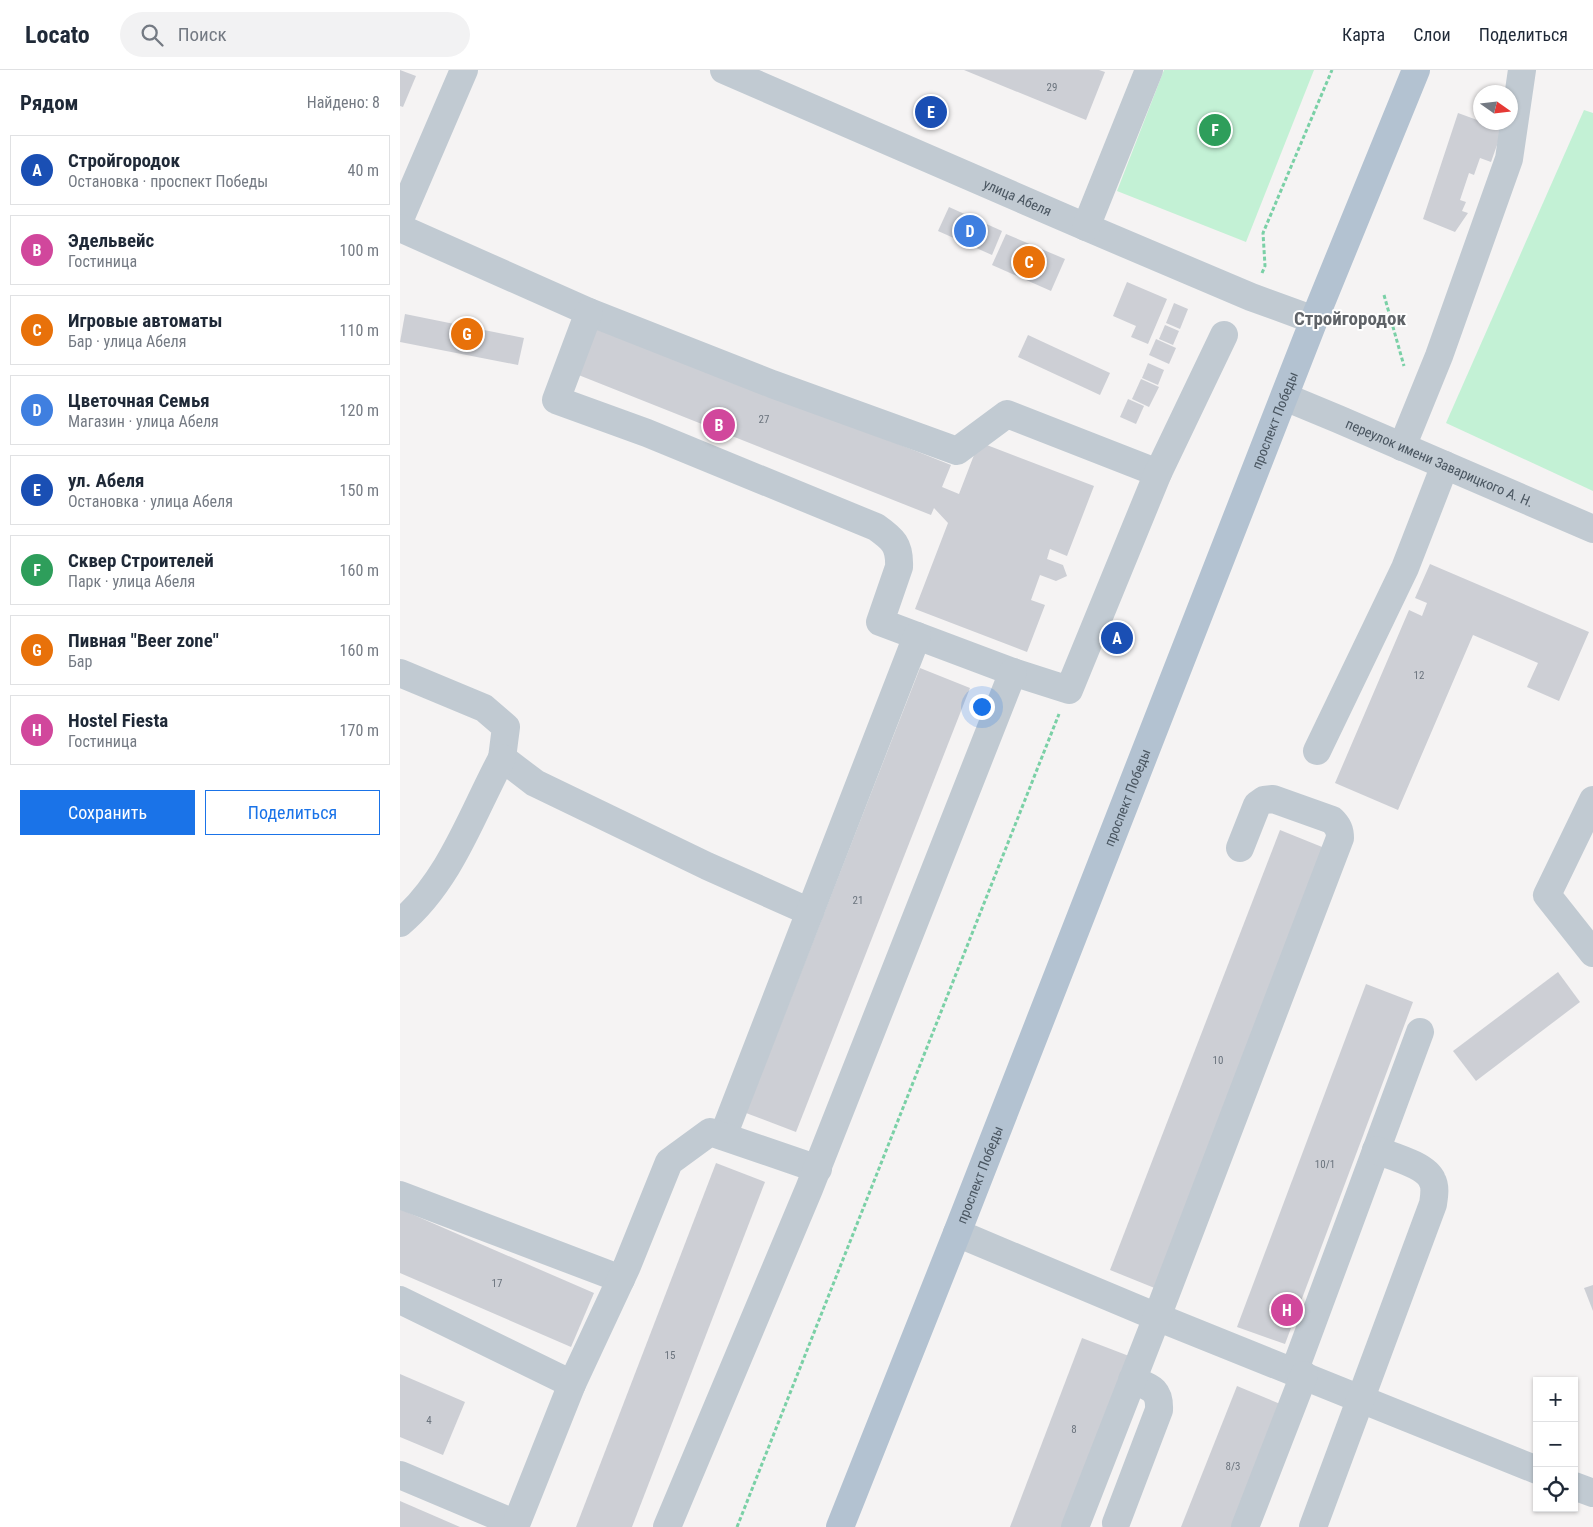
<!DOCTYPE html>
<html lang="ru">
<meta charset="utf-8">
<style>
body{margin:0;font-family:"Roboto Condensed",sans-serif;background:#f2f2f3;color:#1f2937}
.controls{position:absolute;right:15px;bottom:15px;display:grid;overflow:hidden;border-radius:0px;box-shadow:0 1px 4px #0004}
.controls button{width:45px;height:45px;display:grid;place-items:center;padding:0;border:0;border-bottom:1px solid #e0e1e3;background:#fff;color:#1f2937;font:25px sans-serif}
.compass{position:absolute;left:1073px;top:15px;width:45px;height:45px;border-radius:50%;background:#fff;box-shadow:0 1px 4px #0004;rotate:104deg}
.you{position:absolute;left:581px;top:636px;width:18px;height:18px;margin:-12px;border:4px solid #fff;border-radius:50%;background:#1a73e8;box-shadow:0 0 0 8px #1a73e833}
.badge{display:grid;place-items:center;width:32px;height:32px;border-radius:50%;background:#1a73e8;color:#fff;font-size:16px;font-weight:700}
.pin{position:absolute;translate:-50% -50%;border:2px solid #fff;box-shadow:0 1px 5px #0006}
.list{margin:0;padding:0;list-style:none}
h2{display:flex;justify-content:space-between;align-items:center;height:65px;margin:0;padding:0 20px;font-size:21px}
h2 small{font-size:16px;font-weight:400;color:#747a83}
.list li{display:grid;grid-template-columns:32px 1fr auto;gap:15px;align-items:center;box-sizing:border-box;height:70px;margin:0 10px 10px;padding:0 10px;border:1px solid #e0e1e3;border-radius:0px}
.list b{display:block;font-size:19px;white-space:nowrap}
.list p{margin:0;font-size:16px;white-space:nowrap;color:#747a83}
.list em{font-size:16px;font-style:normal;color:#747a83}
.actions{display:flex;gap:10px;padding:15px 20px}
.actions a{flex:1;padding:11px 0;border:1px solid #1a73e8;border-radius:0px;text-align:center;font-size:18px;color:#1a73e8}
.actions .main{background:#1a73e8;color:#fff}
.icon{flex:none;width:28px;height:28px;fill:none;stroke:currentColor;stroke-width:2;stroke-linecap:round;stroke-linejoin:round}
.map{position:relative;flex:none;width:1193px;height:1457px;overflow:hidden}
header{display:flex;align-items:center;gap:30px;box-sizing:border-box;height:70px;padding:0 25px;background:#fff;border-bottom:1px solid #e0e1e3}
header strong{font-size:24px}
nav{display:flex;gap:28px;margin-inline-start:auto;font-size:18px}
.search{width:350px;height:45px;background:#f2f2f3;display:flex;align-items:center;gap:12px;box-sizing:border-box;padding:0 18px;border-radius:28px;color:#747a83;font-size:19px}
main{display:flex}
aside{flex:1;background:#fff}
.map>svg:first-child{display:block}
</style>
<header>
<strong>Locato</strong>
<div class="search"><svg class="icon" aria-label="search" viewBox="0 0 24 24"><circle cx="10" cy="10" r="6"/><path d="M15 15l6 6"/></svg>Поиск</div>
<nav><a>Карта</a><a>Слои</a><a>Поделиться</a></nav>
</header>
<main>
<aside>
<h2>Рядом<small>Найдено: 8</small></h2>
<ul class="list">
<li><span class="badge" style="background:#1a4fb4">A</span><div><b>Стройгородок</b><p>Остановка · проспект Победы</p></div><em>40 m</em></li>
<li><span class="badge" style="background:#d1479c">B</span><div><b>Эдельвейс</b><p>Гостиница</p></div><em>100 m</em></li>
<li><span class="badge" style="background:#e8710a">C</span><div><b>Игровые автоматы</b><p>Бар · улица Абеля</p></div><em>110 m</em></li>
<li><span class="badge" style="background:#3f7fe0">D</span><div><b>Цветочная Семья</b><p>Магазин · улица Абеля</p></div><em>120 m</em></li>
<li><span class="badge" style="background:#1a4fb4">E</span><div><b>ул. Абеля</b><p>Остановка · улица Абеля</p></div><em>150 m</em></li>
<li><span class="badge" style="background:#2e9e5b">F</span><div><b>Сквер Строителей</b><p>Парк · улица Абеля</p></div><em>160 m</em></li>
<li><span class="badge" style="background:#e8710a">G</span><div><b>Пивная &quot;Beer zone&quot;</b><p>Бар</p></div><em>160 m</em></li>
<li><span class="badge" style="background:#d1479c">H</span><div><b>Hostel Fiesta</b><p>Гостиница</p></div><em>170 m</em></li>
</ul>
<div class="actions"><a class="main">Сохранить</a><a>Поделиться</a></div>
</aside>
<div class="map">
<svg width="1193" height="1457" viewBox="0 0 1193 1457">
<rect width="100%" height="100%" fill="#f5f3f3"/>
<g fill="#c3f1d5">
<polygon points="764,0 914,0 846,172 717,121"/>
<polygon points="1184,40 1193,43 1193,421 1046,353"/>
</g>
<g fill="#cdcfd5">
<polygon points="0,0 16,6 3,37 0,36"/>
<polygon points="564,0 699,0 705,2 686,50"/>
<polygon points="1058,43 1080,51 1080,52 1086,52 1103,58 1091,92 1080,88 1074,105 1069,103 1060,130 1066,132 1062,141 1068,143 1055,162 1023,149"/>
<polygon points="549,137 602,161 592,185 538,161"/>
<polygon points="606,164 665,189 651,221 592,195"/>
<polygon points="727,212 767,229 748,274 731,267 736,256 713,246"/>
<polygon points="774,233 788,239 780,259 766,253"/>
<polygon points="5,244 124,268 118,295 0,272"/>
<polygon points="196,254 551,395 542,417 559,424 579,372 694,416 667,486 650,479 647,489 663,495 667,506 656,511 640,505 631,530 645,535 627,582 515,539 548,453 534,438 531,445 176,304"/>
<polygon points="765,255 779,261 773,275 759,269"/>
<polygon points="628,265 710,303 700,325 618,287"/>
<polygon points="756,269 776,278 769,294 749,285"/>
<polygon points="748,293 764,300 758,315 742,308"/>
<polygon points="741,309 759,317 749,337 732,329"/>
<polygon points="728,329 744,336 736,354 720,347"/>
<polygon points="1030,494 1189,562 1159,631 1127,617 1138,593 1073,565 998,740 935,713 1009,540 1022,546 1027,533 1015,528"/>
<polygon points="711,552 723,556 714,580 702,575"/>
<polygon points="520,598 570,618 396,1062 346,1043"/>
<polygon points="880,760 927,779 757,1219 710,1200"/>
<polygon points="1158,902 1180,932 1076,1011 1053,981"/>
<polygon points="966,914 1013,932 885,1274 837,1257"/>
<polygon points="316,1093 365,1112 232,1457 176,1457"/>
<polygon points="0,1139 194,1223 171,1277 0,1203"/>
<polygon points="1193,1215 1193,1241 1184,1218"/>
<polygon points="682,1268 729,1286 663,1457 610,1457"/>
<polygon points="0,1304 65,1332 43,1385 0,1367"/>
<polygon points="837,1316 885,1336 837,1457 781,1457"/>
<polygon points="0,1431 60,1457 0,1457"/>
</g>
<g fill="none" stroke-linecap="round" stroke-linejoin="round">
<g stroke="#7ad0a6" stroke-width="3" stroke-dasharray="4 2.5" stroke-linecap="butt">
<polyline points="862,203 865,196 863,163 932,0"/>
<polyline points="984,225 1004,296"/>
<polyline points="337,1457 659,644"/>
</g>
<g stroke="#c1cad2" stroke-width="28">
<path id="s1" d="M324 0 686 157 851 227 914 250"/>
<polyline points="0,149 64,0"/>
<polyline points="686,157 749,0"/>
<polyline points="0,158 189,242 372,314 557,381 607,344 758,403"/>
<path d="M189 242 156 330 247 363 476 457C493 469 500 475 499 497L480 552 613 602 669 620 758 403 824 265"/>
<path id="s2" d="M885 327 938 349 1193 459"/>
<polyline points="1002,377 1039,286 1109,89 1122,0"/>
<polyline points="0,603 84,638 106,657 102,688 135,713 307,796 410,842"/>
<polyline points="917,681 1005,498 1045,395"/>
<polyline points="1193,730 1147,825 1193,883"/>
<path d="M0 853C50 811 72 744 102 688"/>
<polyline points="323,1066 517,566"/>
<polyline points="0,1125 221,1209"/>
<polyline points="557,1163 757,1247 1137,1400"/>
<polyline points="0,1230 172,1314"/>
<polyline points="894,1302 1020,962"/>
<polyline points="0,1405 116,1454"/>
<polyline points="1174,1416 1193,1423"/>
<path d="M716 1453 759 1340C760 1318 749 1317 732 1310"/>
<polyline points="115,1457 172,1314 227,1196 269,1092 310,1062 418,1099"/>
<polyline points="267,1457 409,1119 613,602"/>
<path d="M675 1457 757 1247 940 768C940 760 938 756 932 750L873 729 864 730 857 735 840 778"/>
<polyline points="845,1457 904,1305"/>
<path d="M913 1457 1033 1134C1034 1127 1036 1117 1032 1110 1026 1095 991 1086 976 1080"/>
</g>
<path stroke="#b3c2d1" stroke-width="28" id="s3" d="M440 1457 557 1163 914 250 1016 0"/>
</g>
<g text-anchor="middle" stroke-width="4" stroke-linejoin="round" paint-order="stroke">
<g font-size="11" fill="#6b747e">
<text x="652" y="21">29</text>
<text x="364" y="353">27</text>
<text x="1019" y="609">12</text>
<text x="458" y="834">21</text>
<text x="818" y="994">10</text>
<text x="925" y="1098">10/1</text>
<text x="97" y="1217">17</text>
<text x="270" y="1289">15</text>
<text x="29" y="1354">4</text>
<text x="674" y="1363">8</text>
<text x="833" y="1400">8/3</text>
</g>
<g font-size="14" fill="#4a5661" stroke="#fff">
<text dy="5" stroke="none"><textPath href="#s1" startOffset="320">улица Абеля</textPath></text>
<text dy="5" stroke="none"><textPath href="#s3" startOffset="1189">проспект Победы</textPath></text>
<text dy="5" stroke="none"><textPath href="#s2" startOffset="168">переулок имени Заварицкого А. Н.</textPath></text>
<text dy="5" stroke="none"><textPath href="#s3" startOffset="784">проспект Победы</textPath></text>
<text dy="5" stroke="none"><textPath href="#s3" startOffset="379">проспект Победы</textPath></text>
</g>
<g font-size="19" font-weight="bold" fill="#5f6368" stroke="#fff">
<text x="950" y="255">Стройгородок</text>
</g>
</g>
</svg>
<div class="controls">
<button>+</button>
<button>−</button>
<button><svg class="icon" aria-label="locate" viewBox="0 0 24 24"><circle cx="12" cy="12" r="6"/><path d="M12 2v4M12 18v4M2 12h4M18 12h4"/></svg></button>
</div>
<svg class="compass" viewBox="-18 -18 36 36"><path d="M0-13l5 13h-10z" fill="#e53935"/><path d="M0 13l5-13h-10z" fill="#747a83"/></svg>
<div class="you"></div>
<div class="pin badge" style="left:717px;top:568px;background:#1a4fb4">A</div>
<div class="pin badge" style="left:319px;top:355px;background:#d1479c">B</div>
<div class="pin badge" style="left:629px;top:192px;background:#e8710a">C</div>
<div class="pin badge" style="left:570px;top:161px;background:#3f7fe0">D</div>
<div class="pin badge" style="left:531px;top:42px;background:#1a4fb4">E</div>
<div class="pin badge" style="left:815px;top:60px;background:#2e9e5b">F</div>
<div class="pin badge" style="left:67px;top:264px;background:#e8710a">G</div>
<div class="pin badge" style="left:887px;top:1240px;background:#d1479c">H</div>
</div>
</main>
